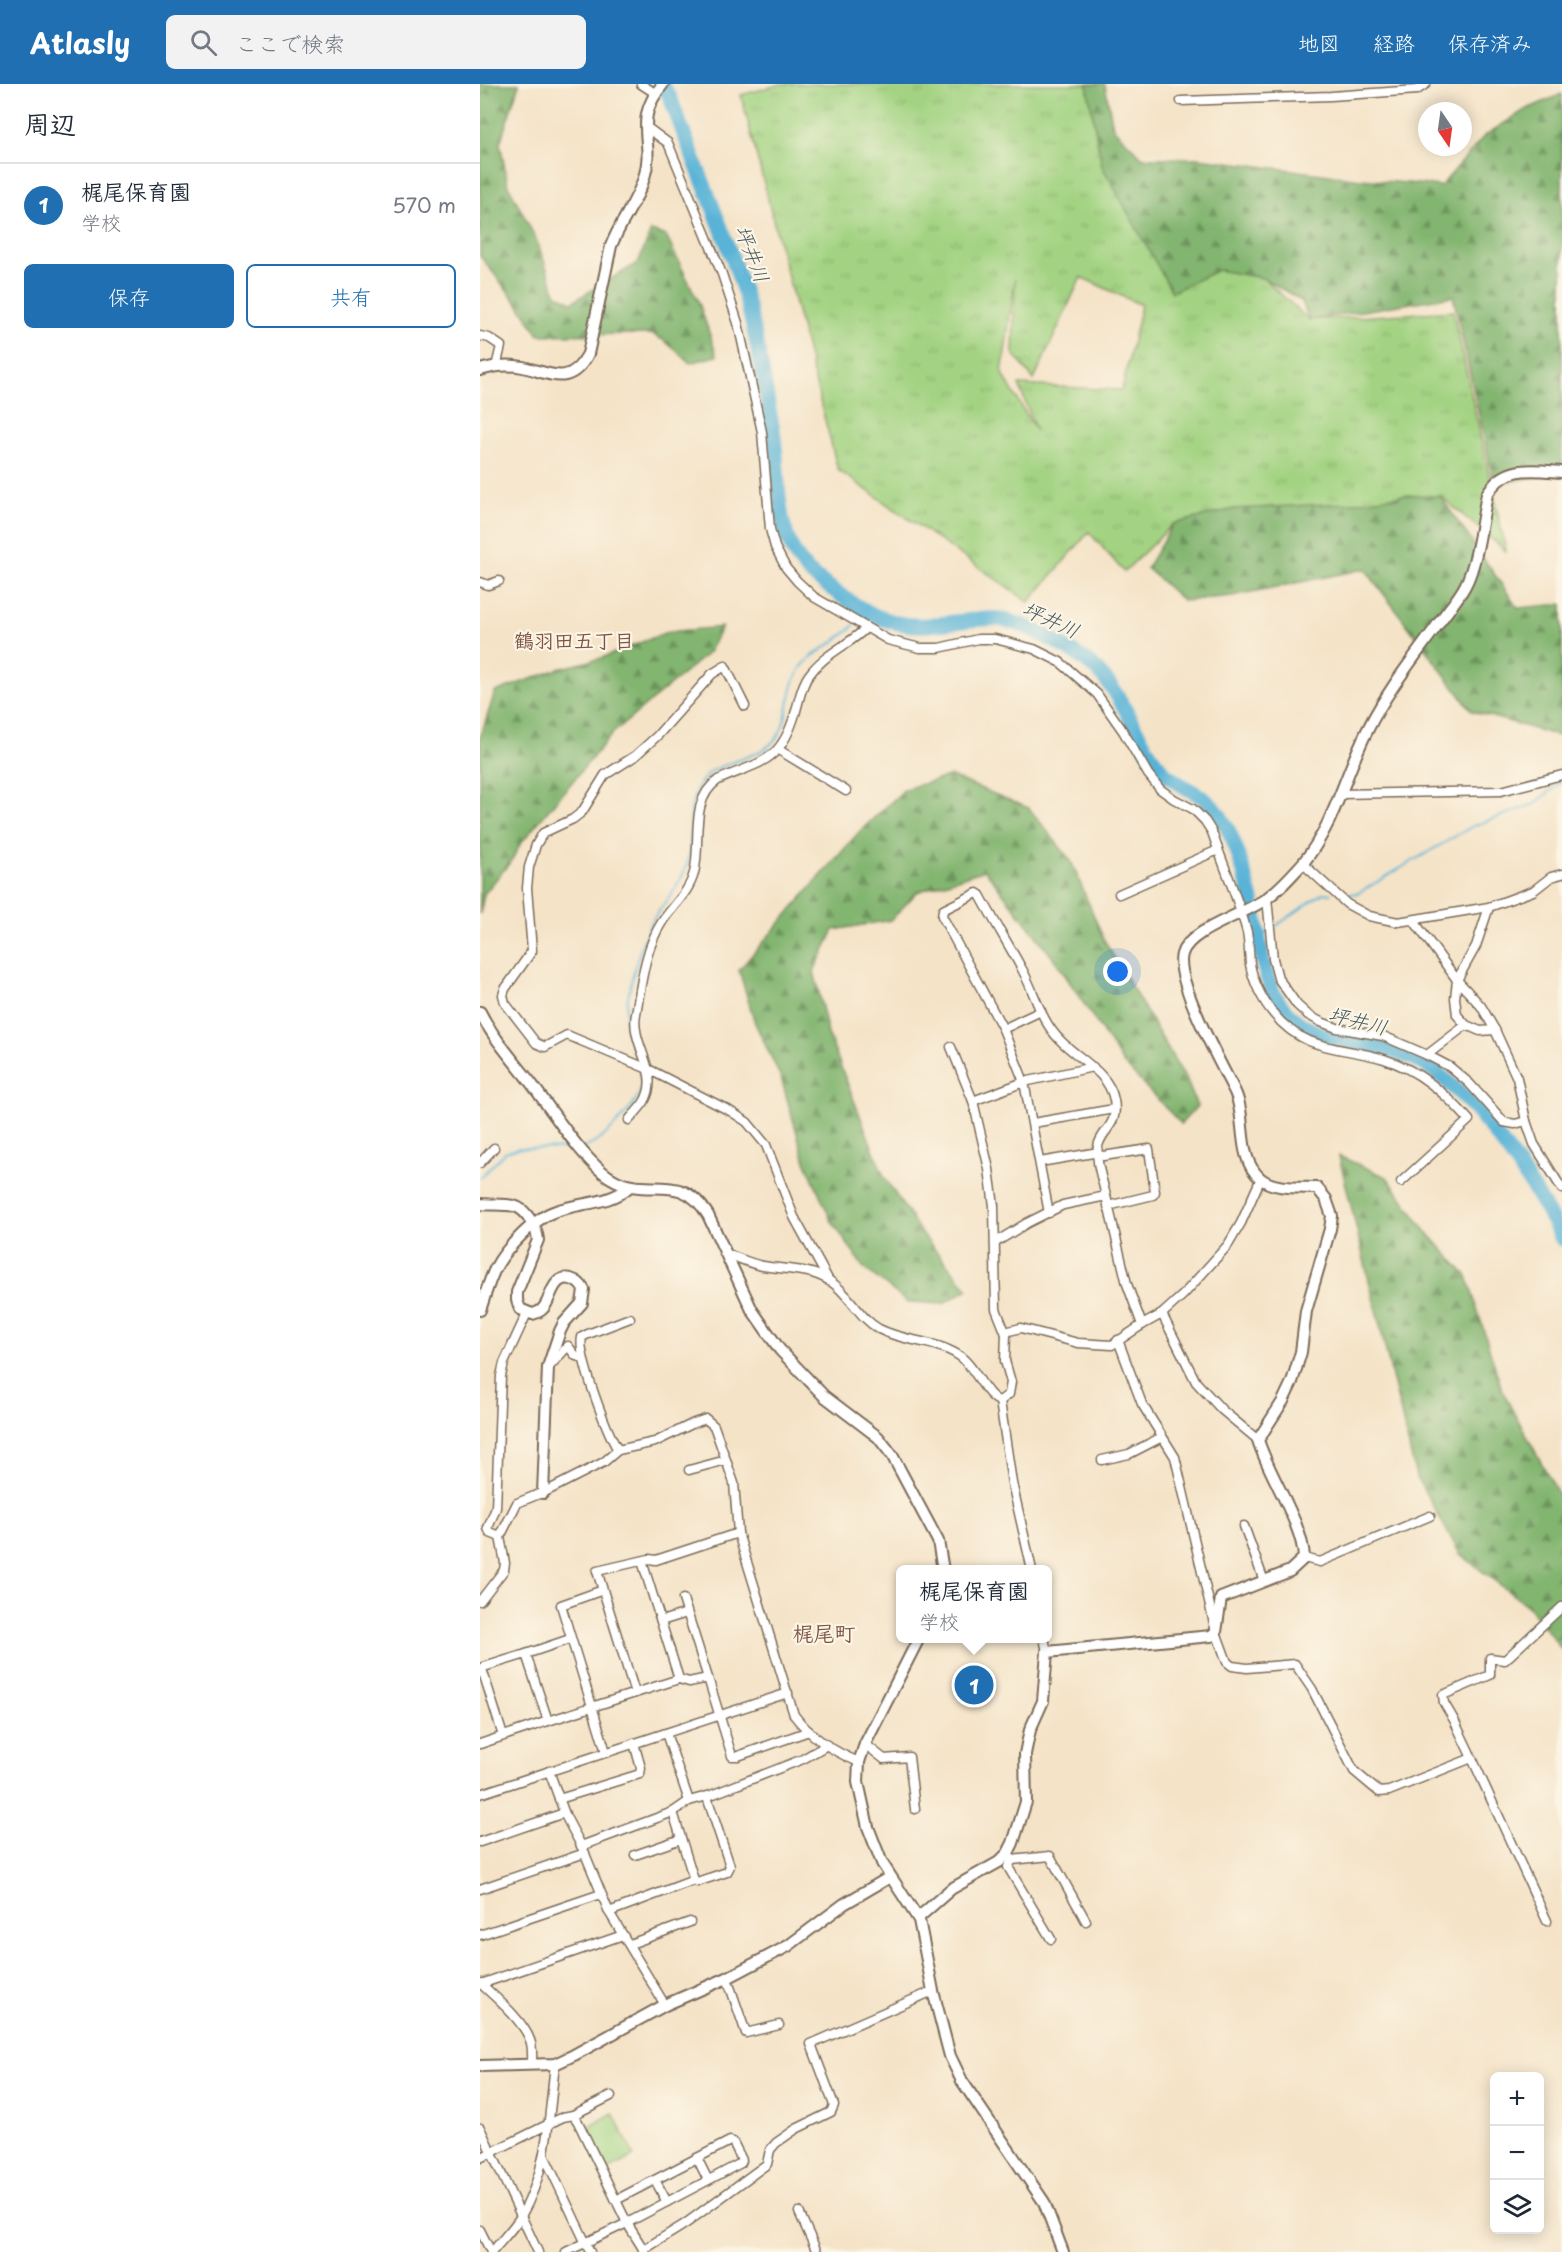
<!DOCTYPE html>
<html lang="ja">
<meta charset="utf-8">
<style>
body{margin:0;font-family:"Playpen Sans","Klee One",sans-serif;background:#f2f2f3;color:#1f2937}
.controls{position:absolute;right:18px;bottom:18px;display:grid;overflow:hidden;border-radius:9px;box-shadow:0 3px 15px #0003}
.controls button{width:54px;height:54px;display:grid;place-items:center;padding:0;border:0;border-bottom:2px solid #e0e1e3;background:#fff;color:#1f2937;font:30px sans-serif}
.compass{position:absolute;left:938px;top:18px;width:54px;height:54px;border-radius:50%;background:#fff;box-shadow:0 3px 15px #0003;rotate:167deg}
.you{position:absolute;left:638px;top:888px;width:21px;height:21px;margin:-15px;border:4px solid #fff;border-radius:50%;background:#1a73e8;box-shadow:0 0 0 9px #1a73e833}
.badge{display:grid;place-items:center;width:39px;height:39px;border-radius:50%;background:#1f6fb2;color:#fff;font-size:20px;font-weight:700}
.pin{position:absolute;translate:-50% -50%;border:3px solid #fff;box-shadow:0 2px 6px #0006}
.popup{position:absolute;left:416px;top:1481px;width:156px;height:78px;box-sizing:border-box;display:grid;place-content:center;border-radius:9px;background:#fff;filter:drop-shadow(0 2px 4px #0005);font-size:20px;white-space:nowrap;color:#747a83}
.popup b{font-size:22px;color:#1f2937}
.popup::after{content:'';position:absolute;left:50%;top:100%;margin-left:-12px;border:12px solid transparent;border-top-color:#fff}
.list{margin:0;padding:0;list-style:none}
h2{display:flex;justify-content:space-between;align-items:center;height:78px;margin:0;padding:0 24px;font-size:26px}
h2 small{font-size:20px;font-weight:400;color:#747a83}
.list li{display:grid;grid-template-columns:39px 1fr auto;gap:18px;align-items:center;box-sizing:border-box;height:84px;padding:0 24px;border-top:2px solid #e0e1e3}
.list b{display:block;font-size:22px;white-space:nowrap}
.list p{margin:0;font-size:20px;white-space:nowrap;color:#747a83}
.list em{font-size:20px;font-style:normal;color:#747a83}
.actions{display:flex;gap:12px;padding:18px 24px}
.actions a{flex:1;padding:14px 0;border:2px solid #1f6fb2;border-radius:9px;text-align:center;font-size:21px;color:#1f6fb2}
.actions .main{background:#1f6fb2;color:#fff}
.icon{flex:none;width:33px;height:33px;fill:none;stroke:currentColor;stroke-width:2;stroke-linecap:round;stroke-linejoin:round}
.map{position:relative;flex:none;width:1082px;height:2168px;overflow:hidden}
header{display:flex;align-items:center;gap:36px;box-sizing:border-box;height:84px;padding:0 30px;background:#1f6fb2;color:#fff}
header strong{font-size:28px}
nav{display:flex;gap:33px;margin-inline-start:auto;font-size:21px}
.search{width:420px;height:54px;background:#f2f2f3;display:flex;align-items:center;gap:15px;box-sizing:border-box;padding:0 21px;border-radius:9px;color:#747a83;font-size:22px}
main{display:flex}
aside{flex:1;background:#fff}
.map>svg:first-child{display:block}
</style>
<header>
<strong>Atlasly</strong>
<div class="search"><svg class="icon" aria-label="search" viewBox="0 0 24 24"><circle cx="10" cy="10" r="6"/><path d="M15 15l6 6"/></svg>ここで検索</div>
<nav><a>地図</a><a>経路</a><a>保存済み</a></nav>
</header>
<main>
<aside>
<h2>周辺<small></small></h2>
<ul class="list">
<li><span class="badge">1</span><div><b>梶尾保育園</b><p>学校</p></div><em>570 m</em></li>
</ul>
<div class="actions"><a class="main">保存</a><a>共有</a></div>
</aside>
<div class="map">
<svg width="1082" height="2168" viewBox="0 0 1082 2168">
<defs>
<pattern id="grass-tufts" width="24" height="20" patternUnits="userSpaceOnUse" patternTransform="scale(1.5)"><rect width="24" height="20" fill="#a3d382"/><path d="M3 7l-1-3M5 7V3M7 7l1-3M15 17l-1-3M17 17v-4M19 17l1-3" fill="none" stroke="#8db570"/></pattern>
<pattern id="forest-firs" width="22" height="20" patternUnits="userSpaceOnUse" patternTransform="scale(1.5)"><rect width="22" height="20" fill="#82b570"/><path d="M5 1l3.5 6h-7zM16 11l3.5 6h-7z" fill="#6c935b"/></pattern>
</defs>
<rect width="100%" height="100%" fill="#fcf5e5"/>
<filter id="ink" filterUnits="userSpaceOnUse"><feTurbulence type="fractalNoise" baseFrequency=".0167" numOctaves="2"/><feDisplacementMap in="SourceGraphic" scale="12" xChannelSelector="R" yChannelSelector="G"/><feConvolveMatrix kernelMatrix="1 2 1 2 8 2 1 2 1" color-interpolation-filters="sRGB"/></filter>
<filter id="wash" filterUnits="userSpaceOnUse"><feTurbulence type="fractalNoise" baseFrequency=".008" numOctaves="4" result="noise"/><feDisplacementMap in="SourceGraphic" scale="24" xChannelSelector="R" yChannelSelector="G"/><feGaussianBlur stdDeviation="1.35" result="paint"/><feColorMatrix in="noise" values="0 0 0 0 0 0 0 0 0 0 0 0 0 0 0 0 0 1.4 0 .05"/><feComposite in="paint" operator="in"/></filter>
<g filter="url(#wash)">
<rect width="100%" height="100%" fill="#f4e3c7"/>
<path fill="url(#grass-tufts)" stroke="#6f7e50" stroke-width="1.5" fill-rule="evenodd" d="M301 0H607L622 82 738 186 783 194 829 236 973 227 1026 467 960 412 693 440 644 488 609 448 549 518 358 386 261 11ZM601 193 661 221 642 306 539 301 556 347 522 289 535 195 533 269 554 296Z"/>
<g fill="url(#forest-firs)" stroke="#5e7047" stroke-width="1.5">
<polygon points="0,0 39,0 20,59 28,101 56,155 76,210 92,218 158,179 171,147 186,152 219,219 237,272 210,279 185,257 172,250 59,251 38,220 0,172"/>
<polygon points="607,0 625,0 633,44 663,74 718,74 880,95 961,102 1004,52 1045,26 1082,10 1082,390 1014,399 973,212 829,236 822,217 783,194 738,186 692,208 622,82"/>
<polygon points="924,411 960,412 1038,524 1082,520 1082,653 992,627 885,485 752,512 703,517 667,484 693,440 754,425 869,419"/>
<polygon points="242,543 228,569 133,649 41,759 31,777 4,810 0,830 0,654 15,608 78,585 122,574 187,548"/>
<polygon points="470,692 549,724 591,777 624,856 707,997 717,1022 701,1040 643,979 577,879 505,786 437,808 411,836 354,846 334,887 348,950 404,1093 442,1150 488,1205 463,1220 427,1218 383,1183 351,1136 325,1077 301,994 275,939 259,886 379,748 425,705"/>
<polygon points="859,1072 907,1093 946,1147 987,1192 1022,1306 1082,1417 1082,1566 1050,1524 980,1470 936,1392"/>
</g>
<polygon fill="#a3d382" stroke="#6f7e50" stroke-width="1.5" points="133,2029 154,2072 125,2088 105,2045"/>
<g fill="none" stroke-linecap="round" stroke-linejoin="round">
<g stroke="#59b3d7" stroke-width="2">
<polyline points="378,536 385,528"/>
<polyline points="863,811 878,809 993,742 1055,720 1082,697"/>
<polyline points="793,844 843,809 851,810"/>
<polyline points="779,853 789,847"/>
<path d="M157 977C154 966 148 954 146 943 143 918 161 855 174 834 186 816 201 801 207 780 216 750 202 721 225 693 238 678 275 676 293 658 310 641 306 608 319 587 332 566 359 559 374 541"/>
<path d="M105 1063C122 1059 156 1022 161 1005 162 999 160 991 159 985"/>
<polyline points="0,1094 25,1068 39,1064 96,1065"/>
</g>
<path stroke="#59b3d7" stroke-width="15" d="M181 0 190 13C214 80 245 146 266 215 278 256 284 299 292 341 302 389 290 446 327 486 334 493 344 499 352 505 380 526 410 544 447 541 468 540 499 533 519 535 544 538 585 562 605 576 644 604 653 653 683 687 696 701 715 706 729 719 751 739 760 776 769 805 782 845 776 892 805 926 835 962 896 956 937 976 991 1004 1055 1101 1082 1155"/>
</g>
</g>
<g filter="url(#ink)">
<g fill="none" stroke-linecap="round" stroke-linejoin="round">
<g stroke="#7c6b59" stroke-width="11">
<g id="minor">
<polyline points="161,0 175,9"/>
<polyline points="701,17 851,12 937,6 946,0"/>
<path d="M165 42 188 59 242 190 258 239 282 348 290 445 295 463 306 484 317 497 334 513 408 556 440 564H459L498 555H515L554 565 580 578 617 610 643 647 668 690 680 705 694 715 713 725 725 737 732 748C743 781 758 814 767 848 769 858 769 869 770 880 773 897 782 916 793 929 825 969 862 962 904 975 939 986 965 1009 989 1036L921 1098"/>
<polyline points="0,252 9,254 21,262 16,283"/>
<polyline points="0,498 8,501 19,497"/>
<polyline points="265,622 245,582 232,590 177,652 155,672 125,691 102,728 93,735 63,749 56,761 49,783 47,804 52,867 25,905 23,911 25,919 56,959 65,963 87,951 168,985 250,1027 267,1038 286,1061 314,1133 349,1197"/>
<polyline points="299,666 366,707"/>
<polyline points="860,710 1021,707 1082,691"/>
<polyline points="822,779 867,820 889,832 918,838 1009,823 1053,807 1071,793 1082,790"/>
<polyline points="639,810 738,766"/>
<polyline points="787,814 793,875 798,894 817,921 828,931 841,938 857,944 903,952 947,971 986,941"/>
<polyline points="1009,823 996,862 977,896 975,914 977,931 986,941 1000,947 1015,946"/>
<polyline points="934,837 977,896 1001,922 1015,946 1037,994 1046,1037 1054,1060 1082,1105"/>
<polyline points="523,945 561,927"/>
<polyline points="471,963 493,1017 509,1085 514,1122 516,1225 526,1250 525,1277 531,1298 529,1310 520,1317"/>
<polyline points="947,971 970,983 989,999 1024,1038 1035,1040 1046,1037"/>
<polyline points="493,1017 544,998 613,983"/>
<path d="M149 1036C154 1030 160 1024 164 1018 182 988 150 961 156 930 161 901 165 864 182 838 192 822 209 809 214 789 222 759 208 717 238 696 280 677 300 680 315 630 319 618 321 601 329 591 344 570 369 561 386 544"/>
<polyline points="553,1039 634,1025"/>
<polyline points="560,1078 613,1069 623,1072 669,1065 675,1108 673,1111 628,1122"/>
<polyline points="0,1079 14,1064"/>
<path d="M569 1129 544 998 523 945 462 832 463 826 497 809 500 811C514 837 529 861 543 887 555 910 561 937 580 956 598 975 629 988 634 1016 639 1042 622 1045 618 1062 615 1078 623 1097 626 1112"/>
<polyline points="516,1158 547,1139 583,1121 626,1112 647,1200 662,1241"/>
<path d="M244 1169C257 1173 270 1180 283 1182 306 1186 330 1184 350 1197 369 1209 379 1234 399 1245 424 1258 454 1256 478 1271 495 1281 505 1313 520 1317"/>
<polyline points="682,1230 716,1298 742,1326 778,1356"/>
<polyline points="526,1250 529,1247 541,1244 598,1259 632,1261 662,1241 682,1230 703,1211 748,1161 761,1139 781,1094"/>
<polyline points="638,1256 662,1320 695,1373 736,1548 747,1578 752,1582 767,1584 815,1580 832,1605 874,1687 899,1708 909,1707 992,1674 1067,1837"/>
<polyline points="69,1283 88,1262 96,1272 103,1274"/>
<polyline points="520,1317 532,1399 552,1486"/>
<path d="M138 1366C127 1348 97 1271 102 1253L108 1250 150 1234"/>
<polyline points="622,1376 649,1370 682,1353"/>
<polyline points="209,1386 246,1376"/>
<polyline points="764,1442 784,1497"/>
<polyline points="20,1453 10,1449 8,1444 16,1424 21,1292 24,1279 47,1229"/>
<polyline points="824,1474 840,1478 950,1432"/>
<polyline points="162,1477 199,1595"/>
<polyline points="123,1506 81,1521 126,1668"/>
<polyline points="203,1515 228,1594"/>
<path d="M0 1517 24 1486 25 1479 20 1453 37 1419 69 1406 124 1378 138 1366 175 1358 214 1339 226 1335 234 1342 254 1399 258 1449 314 1631C330 1652 354 1668 379 1678"/>
<polyline points="181,1537 207,1529"/>
<polyline points="564,1554 567,1568"/>
<polyline points="46,1570 90,1555"/>
<polyline points="155,1609 117,1487 169,1475 176,1476 258,1449"/>
<polyline points="68,1637 199,1595 209,1598 228,1594 252,1672 258,1672 329,1647"/>
<polyline points="186,1649 209,1717"/>
<polyline points="0,1660 68,1637 46,1570 4,1583 2,1585 23,1652"/>
<polyline points="385,1660 404,1675 429,1673 435,1725"/>
<polyline points="992,1674 974,1636 964,1619 963,1611 1010,1591 1010,1574 1025,1576 1082,1523"/>
<polyline points="69,1687 86,1733 103,1765 129,1828 185,1921"/>
<polyline points="0,1710 308,1609"/>
<polyline points="79,1715 160,1690 161,1684 154,1659"/>
<polyline points="193,1728 214,1796 217,1798 247,1788 250,1782 227,1713"/>
<polyline points="0,1758 84,1729"/>
<polyline points="101,1762 193,1728 209,1717 231,1711 323,1675 347,1661"/>
<polyline points="528,1769 532,1776 570,1772 606,1837"/>
<polyline points="155,1771 201,1755"/>
<polyline points="532,1776 528,1783 571,1855"/>
<polyline points="0,1805 105,1769"/>
<polyline points="129,1828 214,1796"/>
<polyline points="0,1851 121,1810"/>
<polyline points="150,1860 210,1838"/>
<polyline points="247,1894 266,1949 299,1941"/>
<path d="M0 1899C15 1913 43 1936 50 1956 53 1963 52 1973 52 1980"/>
<polyline points="1,1900 143,1851"/>
<polyline points="93,2031 131,2012"/>
<polyline points="0,2044 58,2168"/>
<polyline points="64,2071 110,2168"/>
<polyline points="0,2074 83,2033 93,2031 98,2038 147,2139 165,2168"/>
<polyline points="217,2074 228,2096"/>
<polyline points="175,2096 187,2118"/>
<polyline points="319,2128 337,2168"/>
<polyline points="0,2146 11,2168"/>
<polyline points="163,2166 205,2140 287,2080 290,2066 296,2059 316,2045 351,2028 354,2021 331,1960 453,1907"/>
<path d="M12 2168C21 2157 33 2145 41 2132 68 2087 69 2031 75 1980"/>
<polyline points="86,2168 147,2139 261,2079 262,2076 253,2058 250,2057 136,2116"/>
</g>
</g>
<g stroke="#7c6b59" stroke-width="14">
<g id="tertiary">
<path d="M0 286C13 282 29 280 43 283 73 290 90 303 108 270L131 162C140 138 157 118 164 94 176 56 151 38 183 0"/>
<path d="M0 928C13 954 34 977 51 999 71 1025 104 1078 131 1094 168 1117 199 1084 228 1131L272 1226 300 1266 344 1312 398 1353 412 1371 458 1457 463 1486"/>
<path d="M0 1120C11 1121 24 1120 34 1122 47 1125 57 1145 58 1156L37 1208V1216L40 1225 52 1230C69 1227 67 1212 76 1200 84 1189 99 1196 104 1206L102 1219 84 1239 80 1247 68 1283 63 1409"/>
<path d="M0 1226C5 1212 9 1196 16 1183 26 1164 56 1133 76 1127 101 1118 128 1121 149 1103"/>
<polyline points="439,1554 385,1660 379,1678 378,1698 388,1743 402,1779 439,1836 453,1907 470,1972 482,1997 564,2118 583,2168"/>
<path d="M438 1834 471 1805 519 1778 528 1769 533 1759 546 1718 545 1670 550 1646 563 1617 567 1568 731 1552 736 1548 741 1514 810 1487 824 1474C823 1440 789 1392 778 1356L803 1317 812 1298 821 1268 826 1227 850 1145 852 1132 846 1115 837 1104C820 1103 794 1106 780 1094 756 1073 767 1034 755 1008 742 982 694 896 702 870 709 845 767 830 787 814 801 804 812 791 823 779 855 740 865 689 888 645 906 609 932 576 956 543 965 529 977 517 985 502 997 480 1002 436 1007 410 1025 380 1052 386 1082 388"/>
<polyline points="0,1982 75,1980 94,1971 185,1921 247,1894 308,1862 364,1820 410,1793"/>
</g>
</g>
<use href="#minor" stroke="#fff" stroke-width="8"/>
<use href="#tertiary" stroke="#fff" stroke-width="10"/>
</g>
</g>
<g text-anchor="middle" stroke-width="4.5" stroke-linejoin="round" paint-order="stroke">
<g font-size="20" font-style="italic" fill="#465a5f" stroke="#fcf5e5">
<text transform="translate(272 170) rotate(69)" y="7">坪井川</text>
<text transform="translate(571 536) rotate(25)" y="7">坪井川</text>
<text transform="translate(878 937) rotate(14)" y="7">坪井川</text>
</g>
<g font-size="20" font-weight="bold" fill="#7e5545" stroke="#fcf5e5">
<text x="94" y="564">鶴羽田五丁目</text>
</g>
<g font-size="21" font-weight="bold" fill="#7e5545" stroke="#fcf5e5">
<text x="344" y="1557">梶尾町</text>
</g>
</g>
</svg>
<div class="controls">
<button>+</button>
<button>−</button>
<button><svg class="icon" aria-label="layers" viewBox="0 0 24 24"><path d="M12 4l9 5-9 5-9-5zM3 14l9 5 9-5"/></svg></button>
</div>
<svg class="compass" viewBox="-18 -18 36 36"><path d="M0-13l5 13h-10z" fill="#e53935"/><path d="M0 13l5-13h-10z" fill="#747a83"/></svg>
<div class="you"></div>
<div class="pin badge" style="left:494px;top:1601px">1</div>
<div class="popup"><b>梶尾保育園</b>学校</div>
</div>
</main>
